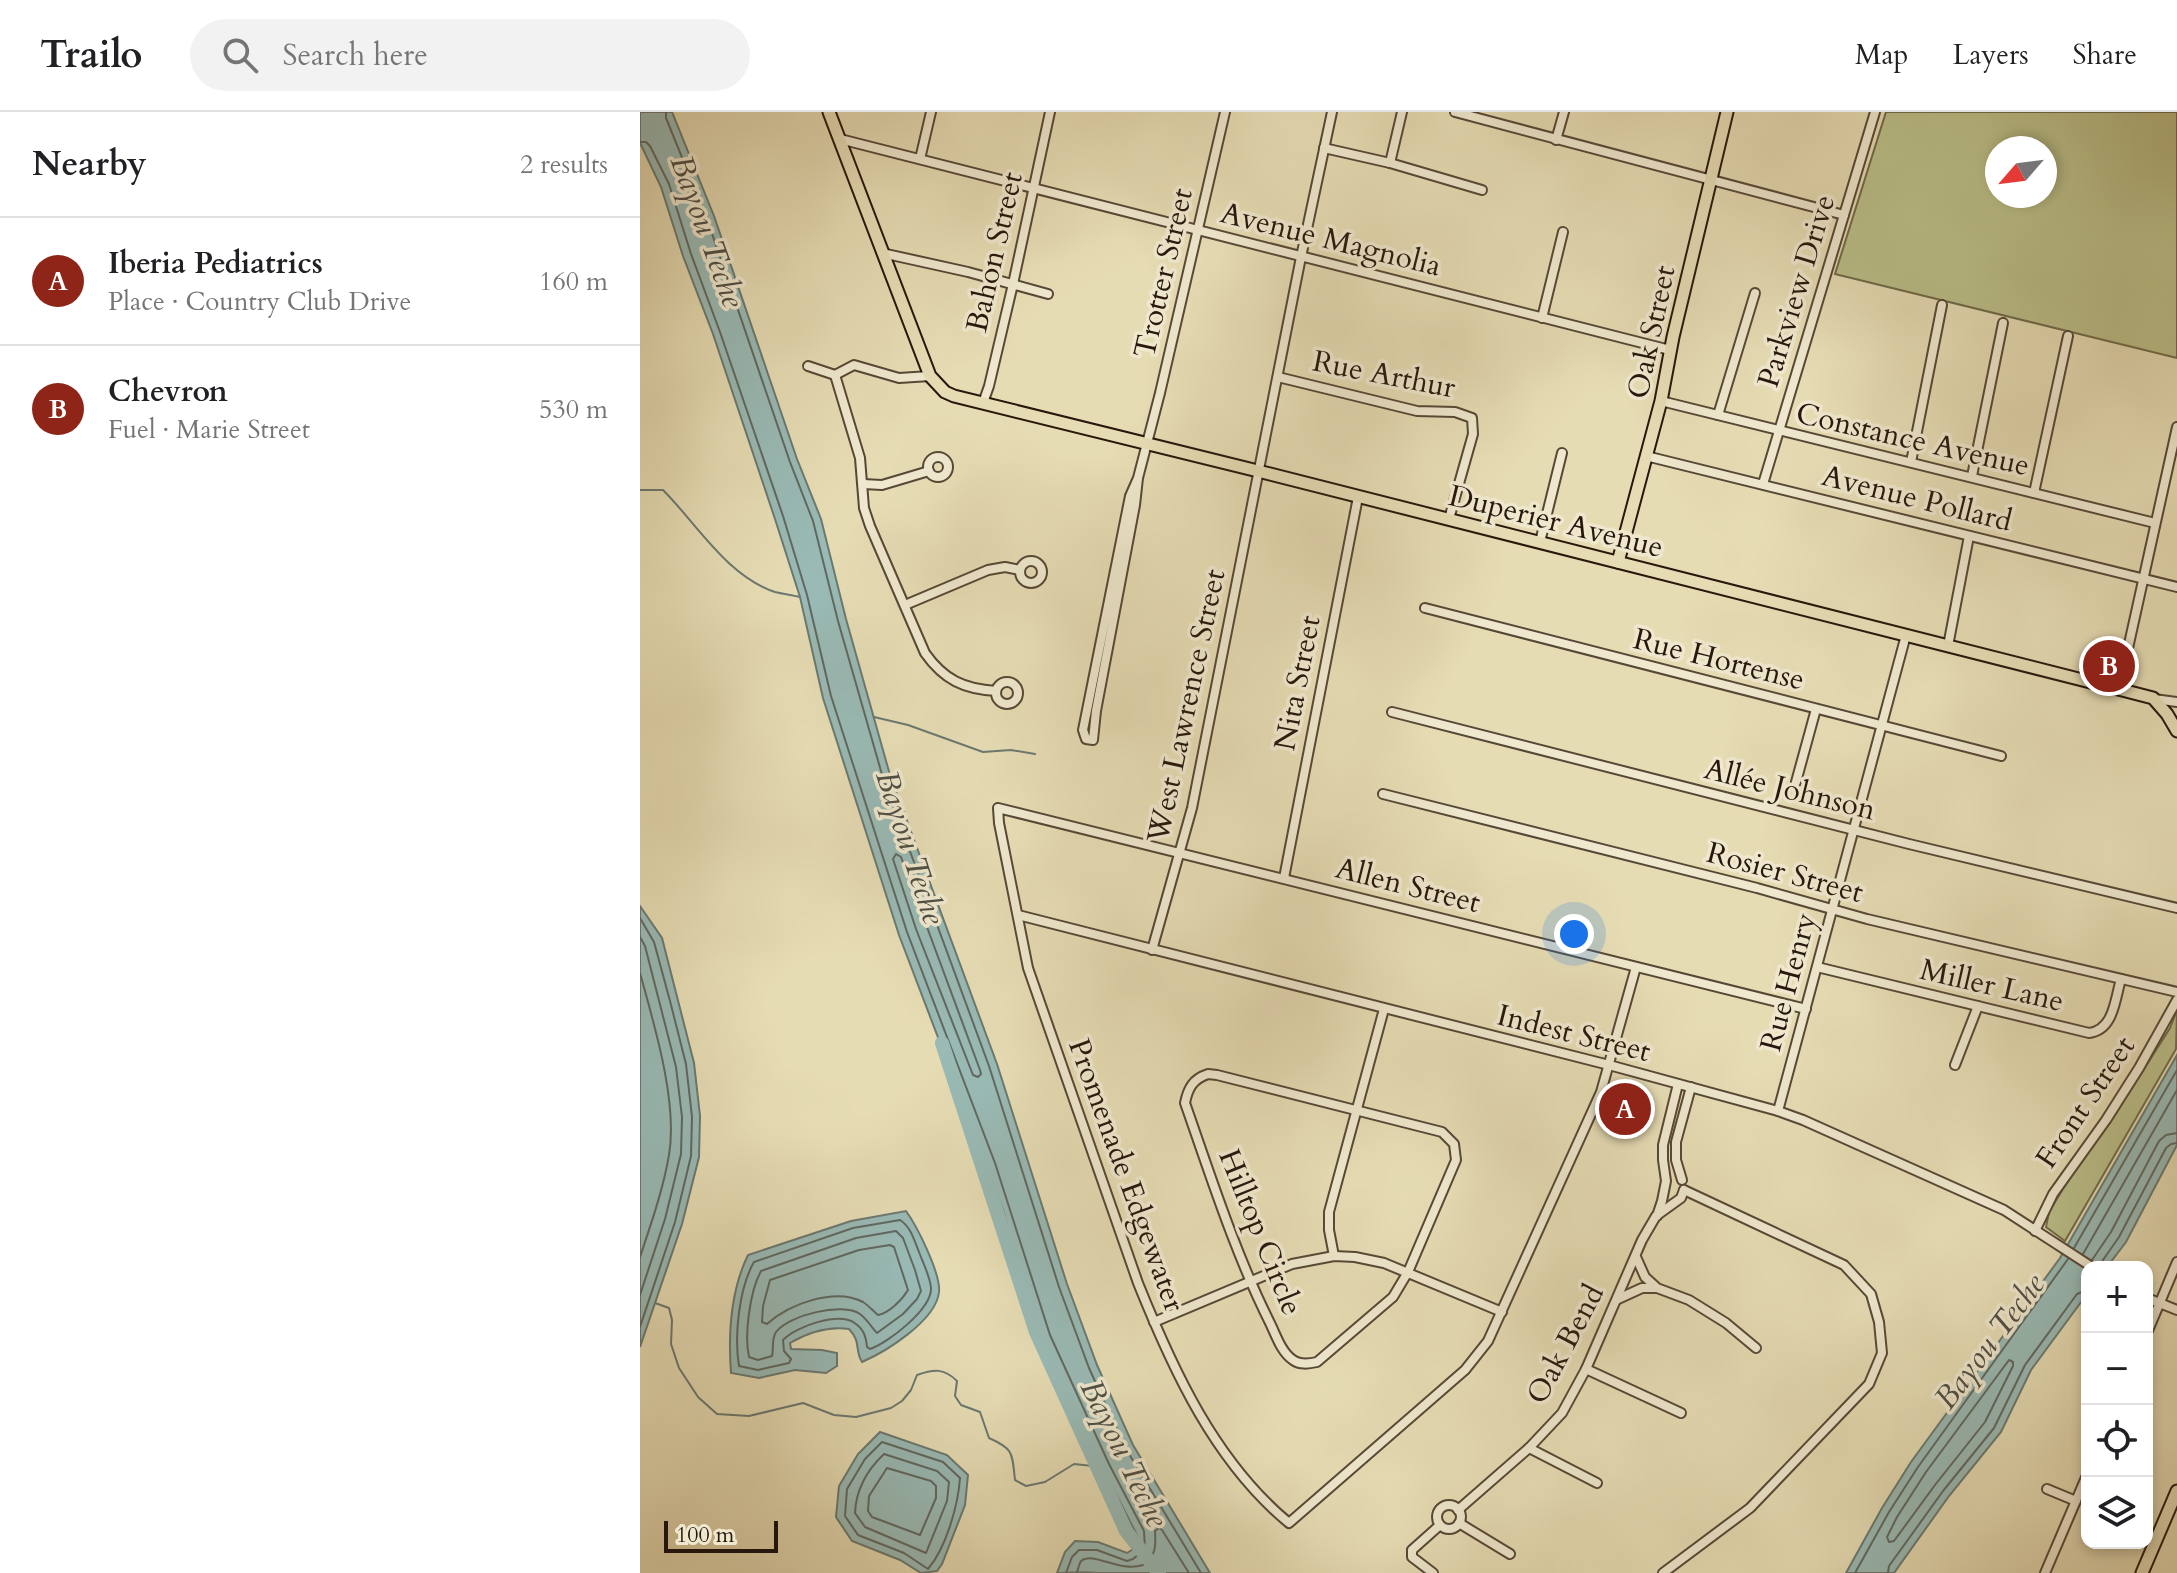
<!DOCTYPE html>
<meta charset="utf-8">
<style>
body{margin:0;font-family:Cardo,serif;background:#f2f2f2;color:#202124}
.controls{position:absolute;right:24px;bottom:24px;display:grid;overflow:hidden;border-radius:16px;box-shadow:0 4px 12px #0003}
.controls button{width:72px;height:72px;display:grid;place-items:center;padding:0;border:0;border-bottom:2px solid #e0e0e0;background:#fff;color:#202124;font:40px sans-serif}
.compass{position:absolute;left:1345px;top:24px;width:72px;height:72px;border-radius:50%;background:#fff;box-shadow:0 4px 12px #0003;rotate:242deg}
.scale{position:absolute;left:24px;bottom:20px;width:114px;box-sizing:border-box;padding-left:8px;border:4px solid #27170c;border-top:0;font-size:22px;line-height:28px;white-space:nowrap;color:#27170c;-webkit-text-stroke:6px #efe8ce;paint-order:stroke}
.you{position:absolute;left:934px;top:822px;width:28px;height:28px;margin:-20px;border:6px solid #fff;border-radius:50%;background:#1a73e8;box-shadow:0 0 0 12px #1a73e833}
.badge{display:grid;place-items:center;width:52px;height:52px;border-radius:50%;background:#8f2418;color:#fff;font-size:26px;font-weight:700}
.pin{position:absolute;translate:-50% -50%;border:4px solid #fff;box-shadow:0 2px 8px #0006}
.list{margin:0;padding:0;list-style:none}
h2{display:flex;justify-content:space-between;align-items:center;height:104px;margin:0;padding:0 32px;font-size:34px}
h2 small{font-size:26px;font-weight:400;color:#757577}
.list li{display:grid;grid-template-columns:52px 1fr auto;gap:24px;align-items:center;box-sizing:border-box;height:128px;padding:0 32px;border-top:2px solid #e0e0e0}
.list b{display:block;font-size:30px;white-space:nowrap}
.list p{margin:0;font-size:26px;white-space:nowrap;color:#757577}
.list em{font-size:26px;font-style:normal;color:#757577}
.icon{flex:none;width:44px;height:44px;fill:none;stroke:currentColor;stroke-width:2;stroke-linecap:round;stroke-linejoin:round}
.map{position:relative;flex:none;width:1537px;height:1461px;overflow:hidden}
header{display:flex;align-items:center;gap:48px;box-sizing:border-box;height:112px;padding:0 40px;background:#fff;border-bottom:2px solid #e0e0e0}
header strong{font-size:38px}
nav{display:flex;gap:44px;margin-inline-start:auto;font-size:28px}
.search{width:560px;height:72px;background:#f2f2f2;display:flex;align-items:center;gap:20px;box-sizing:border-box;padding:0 28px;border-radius:44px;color:#757577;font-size:30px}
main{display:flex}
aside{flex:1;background:#fff}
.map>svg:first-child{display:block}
</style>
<header>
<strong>Trailo</strong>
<div class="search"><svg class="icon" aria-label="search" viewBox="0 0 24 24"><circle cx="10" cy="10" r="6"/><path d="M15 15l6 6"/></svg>Search here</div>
<nav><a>Map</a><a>Layers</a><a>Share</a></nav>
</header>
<main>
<aside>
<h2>Nearby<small>2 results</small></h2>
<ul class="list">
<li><span class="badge">A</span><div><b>Iberia Pediatrics</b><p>Place · Country Club Drive</p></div><em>160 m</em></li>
<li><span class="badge">B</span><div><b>Chevron</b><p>Fuel · Marie Street</p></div><em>530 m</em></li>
</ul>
</aside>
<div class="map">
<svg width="1537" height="1461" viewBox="0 0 1537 1461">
<rect width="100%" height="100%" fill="#e6dcb4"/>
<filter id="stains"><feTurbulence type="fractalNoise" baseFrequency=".0025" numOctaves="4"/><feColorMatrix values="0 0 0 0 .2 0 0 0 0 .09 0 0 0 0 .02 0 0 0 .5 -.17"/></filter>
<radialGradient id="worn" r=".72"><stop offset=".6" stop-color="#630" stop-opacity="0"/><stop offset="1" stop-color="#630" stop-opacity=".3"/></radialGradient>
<g fill="#babf89" stroke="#706b4a" stroke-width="2" fill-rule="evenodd">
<path d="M1246 0H1537V246L1195 162ZM1357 36H1405V84H1357Z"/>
<polygon points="1537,898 1536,937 1425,1129 1406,1115 1409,1100 1429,1067 1473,1006 1530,916"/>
</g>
<g fill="#99bab5" stroke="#6b7971" stroke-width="2">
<path d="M0 0H32L74 104 157 347 181 407 206 507 250 663 357 952 427 1172 457 1253 493 1333 570 1461H457C443 1459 432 1461 417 1461L425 1440 435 1429 458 1430 487 1441 498 1434 497 1423 462 1355 403 1226 378 1155 364 1101 347 1054 259 823 183 586 160 485 135 407 73 222 43 144 21 75 0 31Z"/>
<polygon points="0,794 22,826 54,951 60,1004 59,1045 42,1112 0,1235"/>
<polygon points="1537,943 1537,1033 1486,1130 1467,1155 1447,1155 1447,1182 1391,1258 1361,1320 1309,1384 1254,1461 1206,1461 1242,1396 1271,1350 1420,1146"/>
<path d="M266 1099C277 1114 301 1162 299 1180 296 1209 245 1240 222 1250 214 1237 222 1231 209 1217 188 1214 169 1220 150 1231L151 1237 182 1238 197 1241V1254L186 1261 155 1258 119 1266 91 1261C88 1221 90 1180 108 1143L211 1109Z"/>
<polygon points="240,1320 307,1343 328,1363 325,1393 302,1452 297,1459 281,1461 260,1448 212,1429 196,1405 199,1374 218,1342"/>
</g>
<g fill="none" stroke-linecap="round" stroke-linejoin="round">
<g stroke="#606860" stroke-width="2">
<polyline points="26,0 26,6 67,107 150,350 173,409 198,509 243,666 349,954 419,1175 449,1256 486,1337 561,1461"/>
<polyline points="0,30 6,30 10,34 29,72 51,142 80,220 143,404 167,483 191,584 267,820 355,1051 410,1223 469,1352 504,1419 505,1437 493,1447 487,1449 457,1438 439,1438 432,1445 426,1461"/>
<polygon points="256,742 261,745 340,958 341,962 338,965 333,963 276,817 253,747"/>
<polyline points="0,806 14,830 30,889 46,952 52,1005 51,1044 35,1110 0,1215"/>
<polyline points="0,825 5,834 36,955 42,1005 41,1042 25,1107 0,1183"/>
<path d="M0 861C14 912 38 990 29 1043 23 1078 11 1112 0 1145"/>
<path d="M260 1108C271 1115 274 1128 279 1140 283 1151 290 1164 291 1176 292 1197 248 1231 230 1237L227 1235C226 1225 224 1218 216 1212 200 1199 156 1214 143 1228L144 1239 151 1247 149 1251 118 1258 99 1254C94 1224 99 1176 114 1150L213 1116Z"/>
<path d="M256 1119 263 1126 275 1158 281 1179 277 1187 263 1202 237 1221C232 1216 227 1207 220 1202 202 1190 149 1203 136 1220 131 1228 134 1237 132 1244L118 1248 109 1245C104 1223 110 1179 121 1159L216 1126Z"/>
<path d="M250 1133 254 1135 268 1178C262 1188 249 1201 238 1203 233 1199 229 1194 223 1190 195 1175 149 1192 127 1212L122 1210 123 1194 130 1168 219 1138Z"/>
<polyline points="1434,1136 1537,958"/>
<polyline points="1443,1142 1537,978"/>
<polyline points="1452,1148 1471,1120 1519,1029 1526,1023 1537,1021"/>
<polyline points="1461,1155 1463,1148 1479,1125 1526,1036 1531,1032 1537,1031"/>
<polygon points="1369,1248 1373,1250 1373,1254 1345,1310 1295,1373 1254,1429 1249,1430 1247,1425 1257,1405 1286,1360"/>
<path d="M242 1330 303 1350 320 1366C318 1394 306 1436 288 1457L264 1441 218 1423 205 1404 207 1377 225 1347Z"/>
<path d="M244 1342 297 1359 309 1370 307 1389 286 1441 225 1415 215 1401C216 1378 227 1358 244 1342Z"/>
<polygon points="247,1356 291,1369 296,1374 296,1386 280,1423 232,1405 228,1399 229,1384"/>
<path d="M437 1461C437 1460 440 1450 441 1449 454 1439 479 1461 503 1453 516 1444 516 1434 515 1419L519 1416 522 1418 549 1461"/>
<polyline points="1215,1461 1249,1400 1278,1355 1428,1147"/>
<polyline points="1248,1461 1249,1454 1303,1379 1354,1316 1385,1253 1437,1182 1447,1178"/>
</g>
<g stroke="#6b7971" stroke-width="2">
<path d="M0 378H23C57 412 87 464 135 480 143 482 152 483 160 485"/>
<polyline points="234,605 268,613 343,640 371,638 395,642"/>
<path d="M15 1191 29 1196 32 1208 31 1232 39 1256 58 1285 77 1302 109 1304 163 1291 194 1303 216 1305 251 1296 262 1289 271 1278 277 1263C294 1257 304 1256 317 1269L315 1284 321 1293 340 1300 349 1326C374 1337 372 1341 375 1368L386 1374 405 1370 434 1352 462 1355"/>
</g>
<polyline stroke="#99bab5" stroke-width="14" points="302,931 396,1220 486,1419 519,1461"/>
<g stroke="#574836" stroke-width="12">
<g id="minor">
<polyline points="815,0 1204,103"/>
<polyline points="200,27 1030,238"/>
<polyline points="916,28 924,0"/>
<polyline points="684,36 750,51 842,78"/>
<polyline points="280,47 291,0"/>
<polyline points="750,51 762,0"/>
<polyline points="242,141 328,160 408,182"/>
<polyline points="902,206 923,120"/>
<polyline points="168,254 195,263"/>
<path d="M195 263 220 346 224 396 230 414 285 541C304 568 324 577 356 579"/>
<polyline points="195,263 214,253 259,266 290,264"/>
<polyline points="638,265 777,299 815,300 832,306 833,322 809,407"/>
<polyline points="1021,289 1515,411"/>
<polyline points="343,291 349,274 373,172 410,0"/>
<polyline points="1078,303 1115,181"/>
<polyline points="1006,344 1537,475"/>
<circle cx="298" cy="355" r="10"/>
<polyline points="1271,350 1302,193"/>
<polyline points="1332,364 1363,211"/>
<polyline points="498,366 490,384 443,618 446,627 453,628 456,599 495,393 498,366 520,281 585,0"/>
<polyline points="223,372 242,373 289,359"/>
<polyline points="1123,372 1235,0"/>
<polyline points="1394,381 1428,224"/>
<polyline points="900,430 922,341"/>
<circle cx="391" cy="460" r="11"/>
<polyline points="265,493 348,458 365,455 380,458"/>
<polyline points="785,496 1361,644"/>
<polyline points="1308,534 1329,424"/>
<circle cx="367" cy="581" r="11"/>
<polyline points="1479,577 1537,315"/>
<polyline points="1514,587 1537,590"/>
<polyline points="752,600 1269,732 1537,796"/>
<polyline points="1156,670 1176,597"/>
<polyline points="743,682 1117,776 1227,807 1537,880"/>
<polyline points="644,766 718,385"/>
<polyline points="378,803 969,953 1138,999 1163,1008 1364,1098 1452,1155"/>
<polyline points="512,838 552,696 661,145 692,0"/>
<path d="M996 855 961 980 848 1229 825 1258 649 1411C575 1350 533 1258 498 1171L388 856 359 711 358 696 1166 897"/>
<path d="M1177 855 1449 921C1474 918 1475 887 1481 867"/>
<polyline points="1315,953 1338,894"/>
<path d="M568 962 577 963 802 1020 814 1032 816 1048 768 1160 753 1185 677 1250C668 1252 660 1253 653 1248 641 1240 636 1223 630 1211 595 1141 571 1065 545 991 548 976 553 967 568 962Z"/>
<polyline points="1138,999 1266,523"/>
<polyline points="1042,1068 1036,1048 1036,1030 1051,975"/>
<polyline points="1017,1104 1022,1089 1026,1069 1023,1048 1023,1033 1038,972"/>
<polyline points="1395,1119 1413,1082 1466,1008 1499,956 1537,888"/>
<polyline points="694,1144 689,1118 689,1100 744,897"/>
<polyline points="996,1145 1005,1165 1017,1176 1049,1188 1086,1211 1116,1236"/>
<polyline points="1507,1186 1537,1198"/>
<polyline points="978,1187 1002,1176 1016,1176"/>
<polyline points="514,1210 652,1152 694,1144 715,1145 744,1151 862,1200"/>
<polyline points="1507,1221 1537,1150"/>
<polyline points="946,1257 1041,1301"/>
<polyline points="889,1336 957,1371"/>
<polyline points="1407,1377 1436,1389"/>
<circle cx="809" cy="1405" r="12"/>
<polyline points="818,1398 889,1336 922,1301 946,1257 1002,1128 1016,1104 1041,1086 1044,1078"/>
<polyline points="819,1411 870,1442"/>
<polyline points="793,1461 772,1445 772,1438 800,1413"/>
<polyline points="1023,1461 1110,1396 1229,1272 1242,1241 1239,1210 1231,1182 1204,1153 1044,1078"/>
<polyline points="1405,1461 1447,1363"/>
</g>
</g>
<g stroke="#27170c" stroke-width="15">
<g id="major">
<polyline points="189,0 290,264 305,280 314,284 618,359 1482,578 1513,586 1527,602 1537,619"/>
<polyline points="978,450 1021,289 1033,225 1087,0"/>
<polyline points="1502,1461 1537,1379"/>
</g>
</g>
<use href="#minor" stroke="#efe8ce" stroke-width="8"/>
<use href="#major" stroke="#e6dcb4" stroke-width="11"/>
</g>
<g text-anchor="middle" stroke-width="7" stroke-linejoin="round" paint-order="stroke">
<g font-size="30" fill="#27170c" stroke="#efe8ce">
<text transform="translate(691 127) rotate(14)" y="10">Avenue Magnolia</text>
<text transform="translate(354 140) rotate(-77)" y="10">Bahon Street</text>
<text transform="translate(523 161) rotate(-77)" y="10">Trotter Street</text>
<text transform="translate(1156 179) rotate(-73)" y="10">Parkview Drive</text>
<text transform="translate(1011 220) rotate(-78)" y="10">Oak Street</text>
<text transform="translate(744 262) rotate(11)" y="10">Rue Arthur</text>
<text transform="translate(1273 327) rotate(13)" y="10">Constance Avenue</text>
<text transform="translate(1277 386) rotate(14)" y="10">Avenue Pollard</text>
<text transform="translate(916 409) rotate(14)" y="10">Duperier Avenue</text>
<text transform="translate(1079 547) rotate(14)" y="10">Rue Hortense</text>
<text transform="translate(657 571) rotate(-79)" y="10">Nita Street</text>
<text transform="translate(546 594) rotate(-78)" y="10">West Lawrence Street</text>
<text transform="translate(1150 677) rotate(14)" y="10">Allée Johnson</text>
<text transform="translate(1145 760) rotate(15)" y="10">Rosier Street</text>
<text transform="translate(768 773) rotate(14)" y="10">Allen Street</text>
<text transform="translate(1148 870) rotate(-75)" y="10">Rue Henry</text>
<text transform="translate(1352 873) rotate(13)" y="10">Miller Lane</text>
<text transform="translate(934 921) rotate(14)" y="10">Indest Street</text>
<text transform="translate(1445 990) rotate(-56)" y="10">Front Street</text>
<text transform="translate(487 1063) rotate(70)" y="10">Promenade Edgewater</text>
<text transform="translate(621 1120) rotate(68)" y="10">Hilltop Circle</text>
<text transform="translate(925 1232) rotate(-62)" y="10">Oak Bend</text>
</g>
<g font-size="32" font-style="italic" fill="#4f5047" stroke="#efe8ce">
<text transform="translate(68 119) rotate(70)" y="11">Bayou Teche</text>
<text transform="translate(271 735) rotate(72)" y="11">Bayou Teche</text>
<text transform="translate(1349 1229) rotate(-53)" y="11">Bayou Teche</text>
<text transform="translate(485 1341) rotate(64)" y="11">Bayou Teche</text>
</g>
</g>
<rect width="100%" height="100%" filter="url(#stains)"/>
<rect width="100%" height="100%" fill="url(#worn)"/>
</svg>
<div class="controls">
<button>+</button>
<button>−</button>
<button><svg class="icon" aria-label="locate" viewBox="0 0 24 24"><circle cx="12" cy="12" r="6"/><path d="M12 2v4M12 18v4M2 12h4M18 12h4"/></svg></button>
<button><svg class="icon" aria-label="layers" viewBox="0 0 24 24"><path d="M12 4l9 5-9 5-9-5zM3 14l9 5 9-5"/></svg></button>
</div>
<svg class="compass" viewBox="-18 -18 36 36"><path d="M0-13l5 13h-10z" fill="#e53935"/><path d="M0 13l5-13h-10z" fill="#757577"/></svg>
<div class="scale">100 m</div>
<div class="you"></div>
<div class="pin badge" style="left:985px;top:997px">A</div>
<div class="pin badge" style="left:1469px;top:554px">B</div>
</div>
</main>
